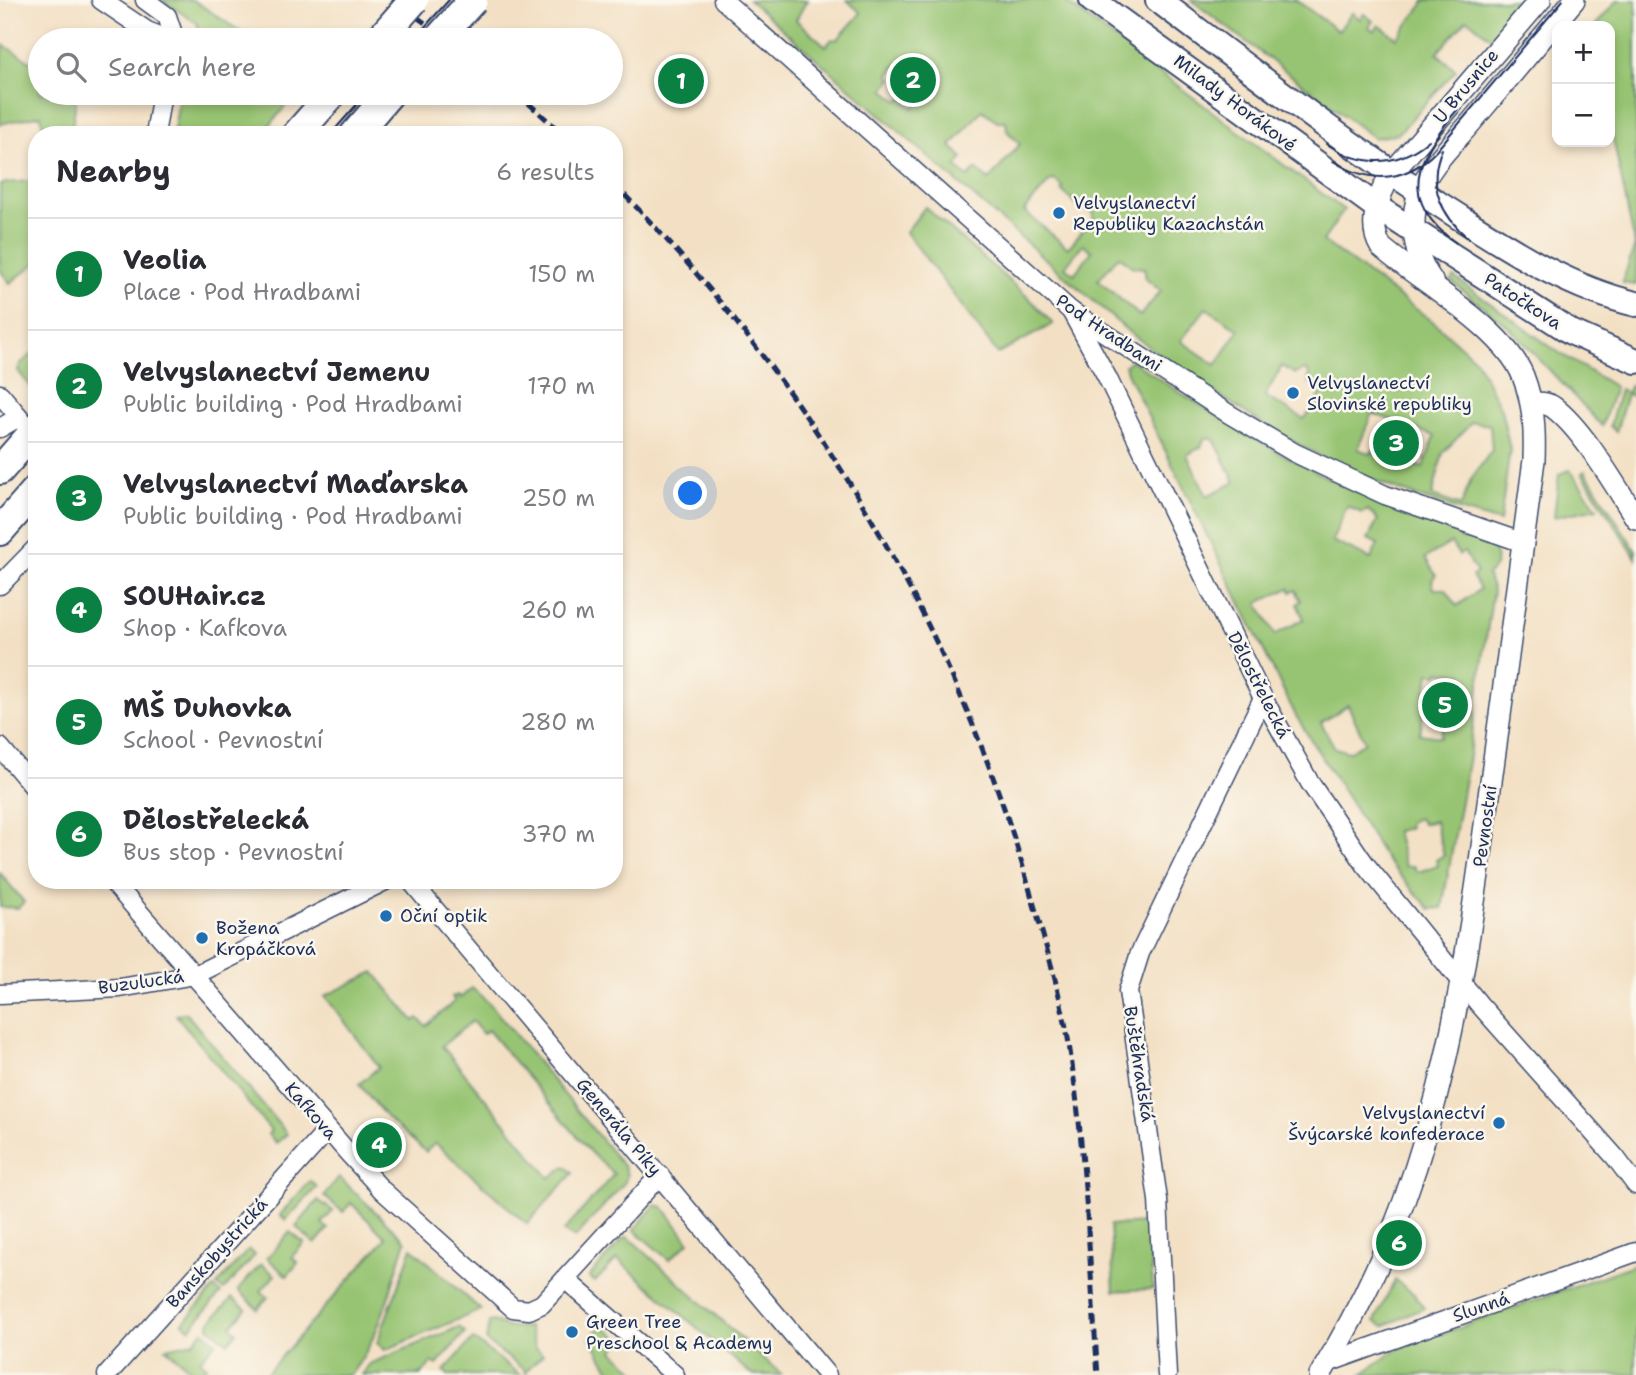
<!DOCTYPE html>
<meta charset="utf-8">
<style>
body{margin:0;font-family:"Shantell Sans",sans-serif;background:#f2f2f3;color:#2b2b33}
.controls{position:absolute;right:21px;top:21px;display:grid;overflow:hidden;border-radius:14px;box-shadow:0 4px 10px #0003}
.controls button{width:63px;height:63px;display:grid;place-items:center;padding:0;border:0;border-bottom:2px solid #e1e1e2;background:#fff;color:#2b2b33;font:35px sans-serif}
.you{position:absolute;left:691px;top:494px;width:24px;height:24px;margin:-18px;border:5px solid #fff;border-radius:50%;background:#1a73e8;box-shadow:0 0 0 10px #1a73e833}
.badge{display:grid;place-items:center;width:46px;height:46px;border-radius:50%;background:#0b8043;color:#fff;font-size:23px;font-weight:700}
.pin{position:absolute;translate:-50% -50%;border:4px solid #fff;box-shadow:0 2px 7px #0006}
.list{margin:0;padding:0;list-style:none}
h2{display:flex;justify-content:space-between;align-items:center;height:91px;margin:0;padding:0 28px;font-size:30px}
h2 small{font-size:23px;font-weight:400;color:#7c7c81}
.list li{display:grid;grid-template-columns:46px 1fr auto;gap:21px;align-items:center;box-sizing:border-box;height:112px;padding:0 28px;border-top:2px solid #e1e1e2}
.list b{display:block;font-size:26px;white-space:nowrap}
.list p{margin:0;font-size:23px;white-space:nowrap;color:#7c7c81}
.list em{font-size:23px;font-style:normal;color:#7c7c81}
.icon{flex:none;width:38px;height:38px;fill:none;stroke:currentColor;stroke-width:2;stroke-linecap:round;stroke-linejoin:round}
.map{position:relative;flex:none;width:1636px;height:1375px;overflow:hidden}
.search{position:absolute;background:#fff;box-shadow:0 4px 10px #0003;left:28px;top:28px;width:595px;height:77px;display:flex;align-items:center;gap:18px;box-sizing:border-box;padding:0 24px;border-radius:38px;color:#7c7c81;font-size:26px}
.panel{position:absolute;background:#fff;box-shadow:0 4px 10px #0003;left:28px;top:126px;width:595px;height:763px;border-radius:28px}
.map>svg:first-child{display:block}
</style>
<div class="map">
<svg width="1636" height="1375" viewBox="0 0 1636 1375">
<rect width="100%" height="100%" fill="#fbf7ec"/>
<filter id="ink" filterUnits="userSpaceOnUse"><feTurbulence type="fractalNoise" baseFrequency=".0143" numOctaves="2"/><feDisplacementMap in="SourceGraphic" scale="14" xChannelSelector="R" yChannelSelector="G"/><feConvolveMatrix kernelMatrix="1 2 1 2 8 2 1 2 1" color-interpolation-filters="sRGB"/></filter>
<filter id="wash" filterUnits="userSpaceOnUse"><feTurbulence type="fractalNoise" baseFrequency=".00686" numOctaves="4" result="noise"/><feDisplacementMap in="SourceGraphic" scale="28" xChannelSelector="R" yChannelSelector="G"/><feGaussianBlur stdDeviation="1.57" result="paint"/><feColorMatrix in="noise" values="0 0 0 0 0 0 0 0 0 0 0 0 0 0 0 0 0 1.4 0 .05"/><feComposite in="paint" operator="in"/></filter>
<g filter="url(#wash)">
<rect width="100%" height="100%" fill="#f3e0c4"/>
<g fill="#97c472" stroke="#597a68" stroke-width="2" fill-rule="evenodd">
<polygon points="162,0 193,0 253,40 196,40 198,24"/>
<path d="M749 0H807L796 20 826 46 832 39 837 40 861 13 847 0H1063L1344 210 1323 241 1435 323 1476 360 1501 409 1510 449 1500 522C1461 511 1421 499 1383 484 1292 450 1208 389 1130 333ZM914 55 928 66 924 71 936 82 913 108 902 98 898 101 884 89 892 79 889 74 896 66 902 68ZM982 110 997 121H1006L1007 131 1020 144 989 180 976 169 968 177 956 167 963 158 951 146ZM1055 180 1063 187 1061 190 1083 210 1086 207 1094 214 1093 219 1068 248 1024 211 1050 181ZM1083 244 1092 251 1074 274 1065 267ZM1119 256 1133 267 1144 268 1146 279 1161 291 1140 316 1098 280ZM1206 308 1239 330 1216 365 1181 341ZM1282 366 1295 374 1305 370 1309 373V382L1322 389 1316 405 1304 419 1265 396ZM1372 413 1435 436 1423 468 1373 450 1371 454 1358 449ZM1472 422 1490 425 1492 450 1471 479 1461 506 1432 496 1443 453Z"/>
<polygon points="1191,0 1296,0 1338,31 1352,13 1360,19 1364,14 1373,21 1369,27 1374,31 1379,25 1397,38 1426,0 1528,0 1494,40 1467,19 1437,53 1456,70 1398,134 1374,138"/>
<polygon points="1617,0 1636,0 1636,285 1622,283 1635,245 1610,124 1610,26 1595,26"/>
<polygon points="4,45 40,68 40,93 77,93 71,135 44,135 41,115 0,124 0,75"/>
<polygon points="180,93 296,93 262,135 173,135"/>
<polygon points="37,180 37,262 10,283 0,270 0,184"/>
<polygon points="925,207 1031,300 1053,324 998,354 906,232"/>
<polygon points="1454,277 1555,350 1615,387 1602,426 1511,329 1451,281"/>
<polygon points="37,350 37,389 30,386 18,371 20,364"/>
<path d="M1131 360C1236 431 1335 490 1455 531L1461 539 1480 537C1496 547 1504 562 1487 575L1493 590 1469 756 1442 908 1430 909 1387 861 1296 716 1127 373 1125 365ZM1209 438 1215 441 1235 482 1207 496 1187 455 1201 447 1204 439ZM1347 506 1362 513 1368 510 1378 520 1368 539 1378 544 1371 559 1332 541ZM1451 543 1459 555 1464 552 1477 573 1472 576 1480 589 1457 606 1446 589H1434L1432 580 1436 575 1425 558ZM1289 588 1291 592 1296 590 1301 601 1297 604 1304 619 1275 635 1258 603ZM1439 671 1463 675 1459 703 1474 706 1473 714 1458 712 1456 724 1443 723 1441 737 1420 734 1429 673 1438 674ZM1348 705 1365 742 1348 752 1335 748 1321 723ZM1415 819H1420L1422 824 1435 821 1444 855 1436 860 1438 866 1417 872 1414 866H1405L1396 831 1409 828 1408 823Z"/>
<polygon points="1630,386 1636,387 1636,397 1627,394 1616,432 1610,426 1620,389 1627,393"/>
<polygon points="1570,470 1597,508 1554,517 1559,474"/>
<polygon points="1585,471 1636,551 1636,558 1582,473"/>
<polygon points="0,873 24,902 18,908 0,907"/>
<polygon points="374,972 414,1021 418,1018 426,1026 455,1001 452,997 458,995 460,998 472,988 490,1004 624,1167 627,1175 625,1182 575,1238 564,1231 614,1174 591,1153 488,1030 483,1034 472,1021 442,1046 550,1178 565,1166 573,1173 527,1224 435,1143 426,1152 387,1118 359,1084 379,1067 325,996"/>
<polygon points="186,1013 287,1134 276,1143 268,1134 271,1131 176,1015"/>
<path d="M339 1177 406 1241C391 1285 380 1340 350 1375H265L386 1238 351 1203 343 1212 324 1196Z"/>
<polygon points="310,1181 317,1187 286,1220 280,1215"/>
<polygon points="318,1200 333,1211 322,1223 328,1229 315,1244 296,1227"/>
<polygon points="655,1205 663,1207 689,1242 669,1260 634,1230"/>
<polygon points="1148,1223 1153,1289 1114,1291 1110,1225"/>
<polygon points="290,1232 304,1243 292,1257 298,1263 287,1276 267,1258"/>
<polygon points="628,1237 782,1375 752,1375 617,1259 595,1282 589,1277 624,1238"/>
<polygon points="412,1248 481,1310 385,1350 377,1343"/>
<polygon points="249,1249 255,1255 224,1290 217,1285"/>
<polygon points="261,1264 275,1275 261,1291 268,1297 258,1309 238,1290"/>
<polygon points="1636,1264 1636,1375 1361,1375 1394,1351 1438,1330 1441,1334"/>
<polygon points="1395,1280 1414,1294 1424,1308 1384,1326 1375,1321"/>
<polygon points="214,1288 221,1293 190,1329 183,1323"/>
<polygon points="232,1298 246,1309 231,1326 237,1332 228,1343 209,1327 209,1323"/>
<polygon points="493,1321 506,1327 529,1327 535,1347 543,1354 526,1371 527,1375 523,1369 486,1341 489,1322"/>
<polygon points="601,1326 622,1340 613,1351 640,1375 613,1375 590,1338"/>
<polygon points="459,1327 465,1332 437,1365 432,1362 421,1375 362,1375 369,1364"/>
<polygon points="203,1331 216,1342 200,1360 207,1366 197,1375 166,1348 193,1342"/>
<polygon points="473,1339 520,1375 448,1375 444,1371"/>
</g>
</g>
<g filter="url(#ink)">
<g fill="none" stroke-linecap="round" stroke-linejoin="round">
<g stroke="#3b4a6d" stroke-width="21">
<g id="minor">
<polyline points="101,0 147,31 170,40"/>
<polyline points="145,0 167,16 175,40"/>
<polyline points="723,0 1071,311 1229,414 1295,453 1385,495 1524,543"/>
<polyline points="155,135 162,93"/>
<polyline points="1071,311 1107,377 1263,698 1310,783 1365,864 1479,1004 1615,1157 1636,1185"/>
<polyline points="0,394 37,438"/>
<polyline points="0,428 19,417"/>
<polyline points="0,585 37,547"/>
<polyline points="0,747 37,791"/>
<polyline points="111,880 351,1156 382,1190 513,1308 529,1310 542,1304 660,1175"/>
<polyline points="410,880 827,1375"/>
<polyline points="0,994 120,988 195,975 387,880"/>
<polyline points="565,1279 675,1375"/>
<polyline points="1327,1363 1636,1252"/>
<polyline points="107,1375 327,1131"/>
<polyline points="1167,1375 1158,1200 1128,991 1140,953 1263,698"/>
</g>
</g>
<g stroke="#3b4a6d" stroke-width="24">
<g id="tertiary">
<path d="M1432 281C1414 256 1409 223 1419 193 1428 166 1455 142 1473 120 1507 80 1540 40 1574 0"/>
<path d="M1532 403C1539 403 1547 403 1553 407 1583 429 1616 487 1636 518"/>
<path d="M1320 1375C1435 1187 1460 1009 1489 796 1504 684 1520 572 1534 460 1535 431 1534 404 1523 376 1504 328 1420 281 1381 247 1367 225 1379 193 1392 173L1540 0"/>
</g>
</g>
<g stroke="#3b4a6d" stroke-width="28">
<g id="secondary">
<polyline points="1092,0 1378,208 1571,332 1636,361"/>
<path d="M1158 0C1256 74 1352 149 1456 215 1514 252 1569 288 1636 304"/>
</g>
</g>
<g stroke="#3b4a6d" stroke-width="32">
<g id="primary">
<polyline points="296,135 333,93"/>
<polyline points="354,135 390,93"/>
<polyline points="0,470 37,428"/>
<polyline points="0,531 37,489"/>
</g>
</g>
<use href="#minor" stroke="#fff" stroke-width="18"/>
<use href="#tertiary" stroke="#fff" stroke-width="21"/>
<use href="#secondary" stroke="#fff" stroke-width="24"/>
<use href="#primary" stroke="#fff" stroke-width="28"/>
<g stroke="#1b2f5e" stroke-width="2">
<polyline points="413,40 449,0"/>
<polyline points="330,135 367,93"/>
<path d="M1327 144C1362 167 1396 168 1429 140"/>
<path d="M1442 149C1426 185 1442 216 1469 239"/>
<path d="M1333 161C1370 184 1405 183 1436 151L1563 0"/>
<path d="M1456 243C1395 199 1417 156 1458 109"/>
</g>
<g stroke="#1b2f5e" stroke-width="5" stroke-dasharray="10 5" stroke-linecap="butt">
<polyline points="392,0 450,40"/>
<polyline points="517,93 564,135"/>
<path d="M614 184C809 382 954 623 1030 891 1044 939 1059 988 1068 1038 1086 1150 1089 1262 1098 1375"/>
</g>
<g stroke="#3b4a6d" stroke-width="32" stroke-linecap="butt">
<g id="primary-bridge">
<polyline points="379,40 414,0"/>
<polyline points="437,40 473,0"/>
</g>
</g>
<use href="#primary-bridge" stroke="#fff" stroke-width="28"/>
</g>
</g>
<g fill="#1f6fb2" stroke="#fbf7ec" stroke-width="2.5">
<circle cx="1059" cy="213" r="7"/>
<circle cx="1293" cy="393" r="7"/>
<circle cx="386" cy="916" r="7"/>
<circle cx="202" cy="938" r="7"/>
<circle cx="1499" cy="1123" r="7"/>
<circle cx="572" cy="1332" r="7"/>
</g>
<g text-anchor="middle" stroke-width="5" stroke-linejoin="round" paint-order="stroke">
<g font-size="18" fill="#1b2f5e" stroke="#fbf7ec">
<text transform="translate(1466 86) rotate(-50)" y="6">U Brusnice</text>
<text transform="translate(1235 103) rotate(37)" y="6">Milady Horákové</text>
<text transform="translate(1523 301) rotate(33)" y="6">Patočkova</text>
<text transform="translate(1109 333) rotate(34)" y="6">Pod Hradbami</text>
<text transform="translate(1259 685) rotate(63)" y="6">Dělostřelecká</text>
<text transform="translate(1485 826) rotate(-82)" y="6">Pevnostní</text>
<text transform="translate(141 982) rotate(-8)" y="6">Buzulucká</text>
<text transform="translate(1139 1064) rotate(81)" y="6">Buštěhradská</text>
<text transform="translate(311 1111) rotate(49)" y="6">Kafkova</text>
<text transform="translate(619 1127) rotate(50)" y="6">Generála Píky</text>
<text transform="translate(217 1253) rotate(-48)" y="6">Banskobystrická</text>
<text transform="translate(1481 1307) rotate(-19)" y="6">Slunná</text>
</g>
<g font-size="18" fill="#1b2f5e" stroke="#fbf7ec" text-anchor="start">
<text x="1073" y="209">Velvyslanectví<tspan x="1073" dy="21">Republiky Kazachstán</tspan></text>
<text x="1307" y="389">Velvyslanectví<tspan x="1307" dy="21">Slovinské republiky</tspan></text>
<text x="400" y="922">Oční optik</text>
<text x="216" y="934">Božena<tspan x="216" dy="21">Kropáčková</tspan></text>
<text x="1485" y="1119" text-anchor="end">Velvyslanectví<tspan x="1485" dy="21">Švýcarské konfederace</tspan></text>
<text x="586" y="1328">Green Tree<tspan x="586" dy="21">Preschool &amp; Academy</tspan></text>
</g>
</g>
</svg>
<div class="controls">
<button>+</button>
<button>−</button>
</div>
<div class="you"></div>
<div class="pin badge" style="left:681px;top:81px">1</div>
<div class="pin badge" style="left:913px;top:80px">2</div>
<div class="pin badge" style="left:1396px;top:443px">3</div>
<div class="pin badge" style="left:379px;top:1145px">4</div>
<div class="pin badge" style="left:1445px;top:705px">5</div>
<div class="pin badge" style="left:1399px;top:1243px">6</div>
<div class="search"><svg class="icon" aria-label="search" viewBox="0 0 24 24"><circle cx="10" cy="10" r="6"/><path d="M15 15l6 6"/></svg>Search here</div>
<section class="panel">
<h2>Nearby<small>6 results</small></h2>
<ul class="list">
<li><span class="badge">1</span><div><b>Veolia</b><p>Place · Pod Hradbami</p></div><em>150 m</em></li>
<li><span class="badge">2</span><div><b>Velvyslanectví Jemenu</b><p>Public building · Pod Hradbami</p></div><em>170 m</em></li>
<li><span class="badge">3</span><div><b>Velvyslanectví Maďarska</b><p>Public building · Pod Hradbami</p></div><em>250 m</em></li>
<li><span class="badge">4</span><div><b>SOUHair.cz</b><p>Shop · Kafkova</p></div><em>260 m</em></li>
<li><span class="badge">5</span><div><b>MŠ Duhovka</b><p>School · Pevnostní</p></div><em>280 m</em></li>
<li><span class="badge">6</span><div><b>Dělostřelecká</b><p>Bus stop · Pevnostní</p></div><em>370 m</em></li>
</ul>
</section>
</div>
